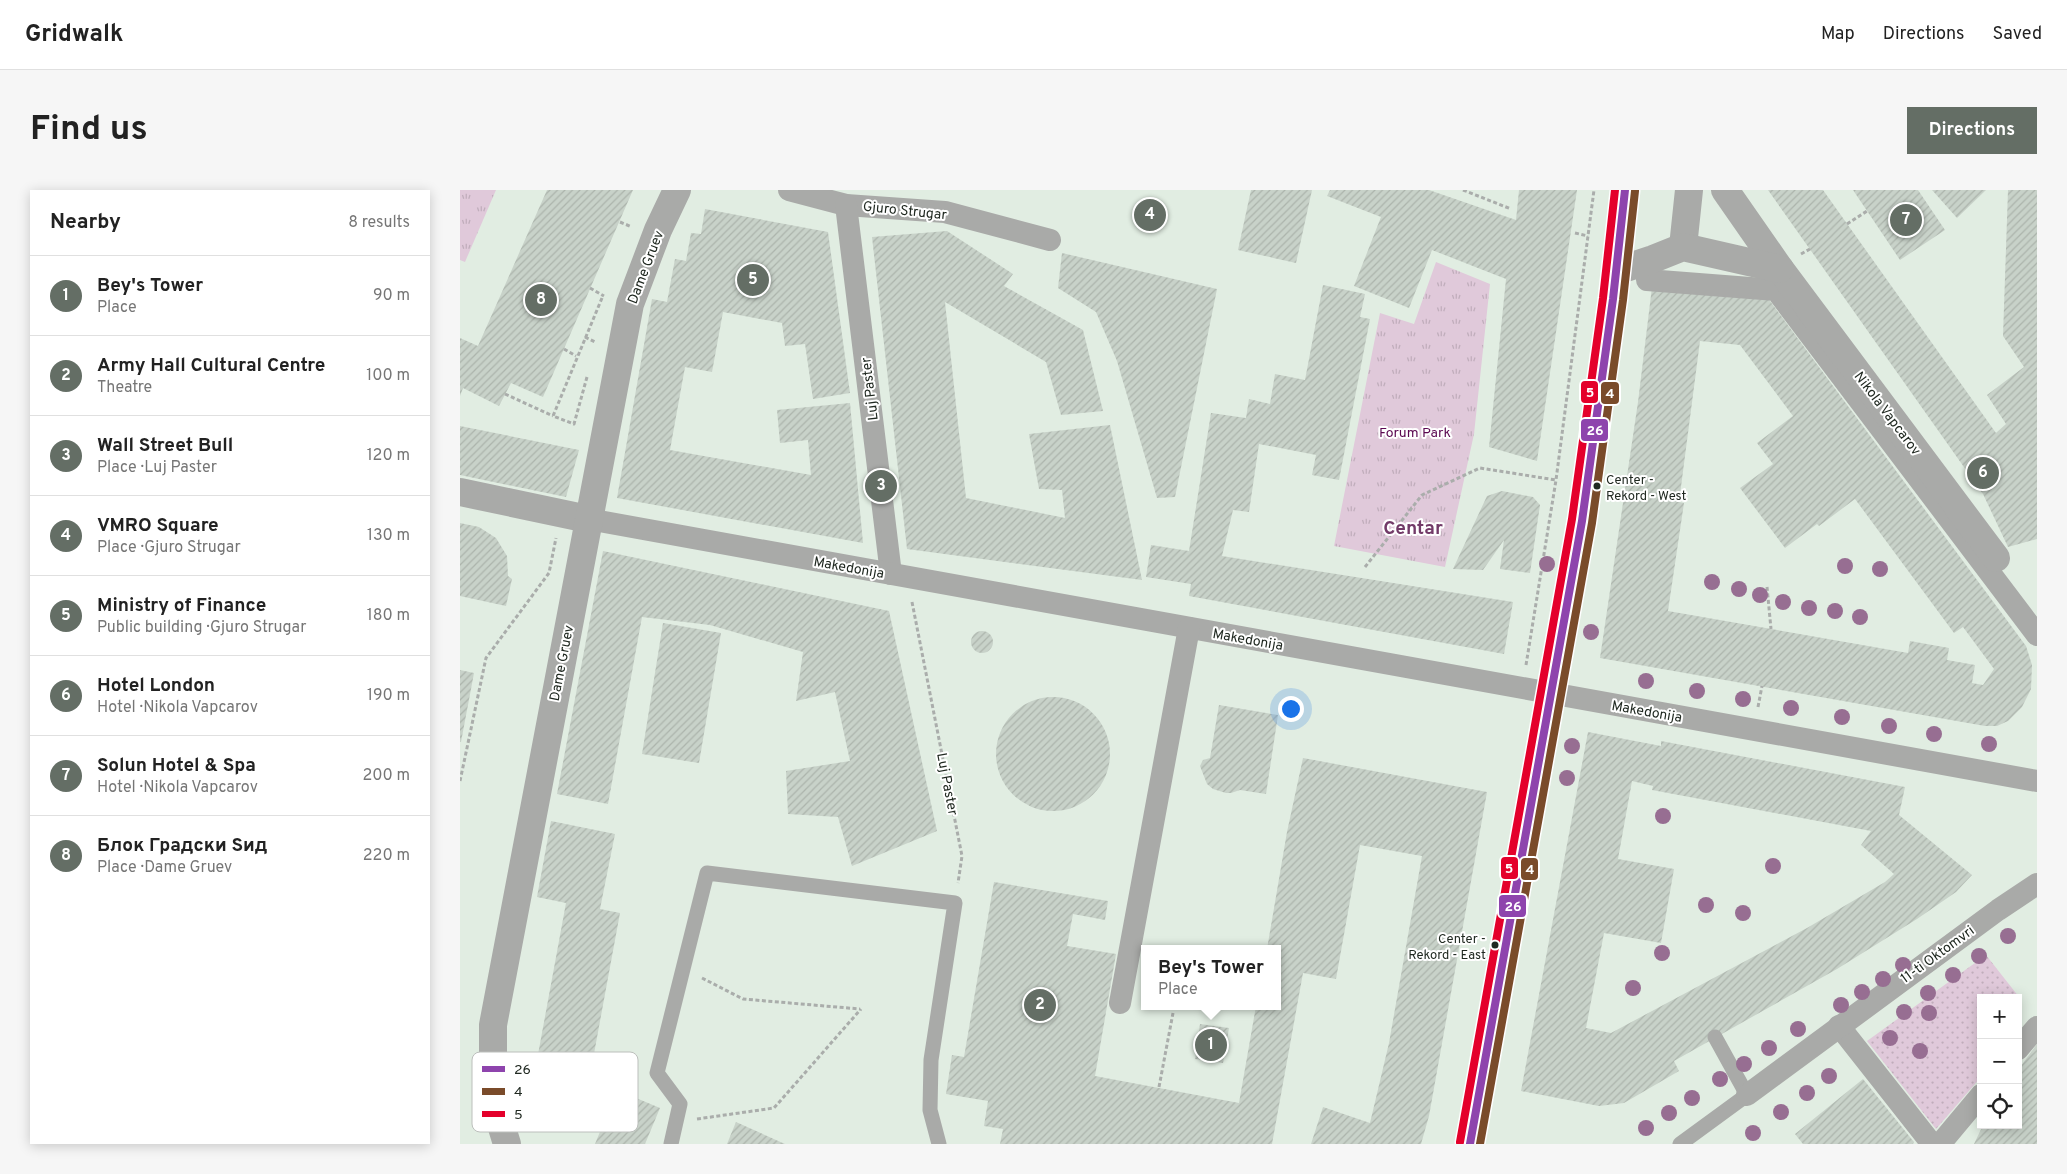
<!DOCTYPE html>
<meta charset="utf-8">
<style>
body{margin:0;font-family:Overpass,sans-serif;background:#f6f6f6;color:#222}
.controls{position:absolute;right:15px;bottom:15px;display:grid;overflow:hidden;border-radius:0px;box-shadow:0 2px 12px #0003}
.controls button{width:45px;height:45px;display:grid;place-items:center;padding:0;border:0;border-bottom:1px solid #e0e0e0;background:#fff;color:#222;font:25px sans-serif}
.you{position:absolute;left:830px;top:518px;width:18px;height:18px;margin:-12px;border:4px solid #fff;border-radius:50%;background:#1a73e8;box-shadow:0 0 0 8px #1a73e833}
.badge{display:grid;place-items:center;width:32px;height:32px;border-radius:50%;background:#646e65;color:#fff;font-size:16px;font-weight:700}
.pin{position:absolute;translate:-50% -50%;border:2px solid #fff;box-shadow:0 1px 5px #0006}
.popup{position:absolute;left:681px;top:755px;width:140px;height:65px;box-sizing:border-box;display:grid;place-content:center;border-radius:0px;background:#fff;filter:drop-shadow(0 1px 4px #0005);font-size:16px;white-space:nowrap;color:#767676}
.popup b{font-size:19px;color:#222}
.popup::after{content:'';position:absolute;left:50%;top:100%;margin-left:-10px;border:10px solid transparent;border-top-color:#fff}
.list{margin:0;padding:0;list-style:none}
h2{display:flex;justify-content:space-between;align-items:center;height:65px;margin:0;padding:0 20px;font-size:21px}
h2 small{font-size:16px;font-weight:400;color:#767676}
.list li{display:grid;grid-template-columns:32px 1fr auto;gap:15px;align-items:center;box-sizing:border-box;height:80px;padding:0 20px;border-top:1px solid #e0e0e0}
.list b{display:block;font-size:19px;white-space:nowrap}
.list p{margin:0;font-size:16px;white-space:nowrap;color:#767676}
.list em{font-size:16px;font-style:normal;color:#767676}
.icon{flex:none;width:28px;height:28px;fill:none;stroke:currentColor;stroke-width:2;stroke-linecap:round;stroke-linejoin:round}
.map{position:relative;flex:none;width:1577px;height:954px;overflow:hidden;border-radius:0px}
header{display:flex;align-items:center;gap:30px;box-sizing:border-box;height:70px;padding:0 25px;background:#fff;border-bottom:1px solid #e0e0e0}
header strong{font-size:24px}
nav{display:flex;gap:28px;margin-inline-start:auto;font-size:18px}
.intro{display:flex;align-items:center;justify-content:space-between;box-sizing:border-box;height:120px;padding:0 30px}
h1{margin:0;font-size:35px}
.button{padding:12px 22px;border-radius:0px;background:#646e65;color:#fff;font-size:18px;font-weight:700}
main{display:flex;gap:30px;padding:0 30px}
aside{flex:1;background:#fff;border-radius:0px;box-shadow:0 2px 12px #0003}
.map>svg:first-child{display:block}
</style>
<header>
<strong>Gridwalk</strong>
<nav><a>Map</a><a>Directions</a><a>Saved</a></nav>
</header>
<div class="intro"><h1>Find us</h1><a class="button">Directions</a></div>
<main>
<aside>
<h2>Nearby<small>8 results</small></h2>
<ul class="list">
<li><span class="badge">1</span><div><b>Bey's Tower</b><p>Place</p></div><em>90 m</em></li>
<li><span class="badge">2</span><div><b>Army Hall Cultural Centre</b><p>Theatre</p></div><em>100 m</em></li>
<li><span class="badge">3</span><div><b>Wall Street Bull</b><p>Place · Luj Paster</p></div><em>120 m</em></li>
<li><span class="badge">4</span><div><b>VMRO Square</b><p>Place · Gjuro Strugar</p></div><em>130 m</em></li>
<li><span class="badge">5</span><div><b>Ministry of Finance</b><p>Public building · Gjuro Strugar</p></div><em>180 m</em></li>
<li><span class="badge">6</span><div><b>Hotel London</b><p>Hotel · Nikola Vapcarov</p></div><em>190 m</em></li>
<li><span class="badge">7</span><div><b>Solun Hotel &amp; Spa</b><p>Hotel · Nikola Vapcarov</p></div><em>200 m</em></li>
<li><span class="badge">8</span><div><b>Блок Градски Sид</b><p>Place · Dame Gruev</p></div><em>220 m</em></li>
</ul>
</aside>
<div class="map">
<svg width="1577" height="954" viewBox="0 0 1577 954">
<defs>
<pattern id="grass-dots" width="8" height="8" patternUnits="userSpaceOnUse" patternTransform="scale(1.25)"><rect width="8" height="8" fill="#e0c9da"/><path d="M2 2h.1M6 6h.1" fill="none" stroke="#c0adbb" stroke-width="1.8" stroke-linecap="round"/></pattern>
<pattern id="park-tufts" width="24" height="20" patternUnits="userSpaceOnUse" patternTransform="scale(1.25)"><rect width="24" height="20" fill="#e0c9da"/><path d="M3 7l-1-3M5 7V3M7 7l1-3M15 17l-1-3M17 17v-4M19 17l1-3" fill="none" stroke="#c0adbb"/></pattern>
<pattern id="building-hatch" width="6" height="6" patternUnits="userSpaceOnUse" patternTransform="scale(1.25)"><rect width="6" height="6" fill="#c8d2c9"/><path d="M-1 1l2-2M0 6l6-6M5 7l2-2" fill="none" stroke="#acb4ac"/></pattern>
</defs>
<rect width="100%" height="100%" fill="#e1ede2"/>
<polygon fill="url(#grass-dots)" points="1526,765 1559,807 1558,809 1521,808 1521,887 1476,939 1407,851"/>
<g fill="url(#park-tufts)">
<polygon points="0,0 36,0 5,72 0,70"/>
<polygon points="976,72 1030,94 1014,244 985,377 874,356 920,123 954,134"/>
</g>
<g fill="url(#building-hatch)" fill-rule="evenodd">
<polygon points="87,0 173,0 83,207 51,193 39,216 3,198 0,206 0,148 18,156"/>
<polygon points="791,0 852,0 836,73 778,60"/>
<polygon points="870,0 969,0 1056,30 1059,0 1117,0 1077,271 1029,257 1046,89 972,60 949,118 894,96 921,27 867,6"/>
<polygon points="1308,0 1363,0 1536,243 1546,234 1527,205 1564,177 1543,146 1548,0 1577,0 1577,349 1548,357 1523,304"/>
<polygon points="1393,0 1458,0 1485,40 1440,70"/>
<polygon points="1472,0 1526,0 1497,28"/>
<polygon points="245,19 368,42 390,203 353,209 345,154 325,156 322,133 263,122 252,182 225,177 210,260 351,285 348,250 320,253 317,220 390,213 403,353 157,308 192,109 207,112 215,69 226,71 231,43 241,44"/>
<polygon points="487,41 553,84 544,96 623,140 643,221 601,225 586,172 485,112 506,308 605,328 602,300 579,299 569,244 650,235 682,390 447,359 412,47"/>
<polygon points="602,63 757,99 715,307 697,308 657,171 636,122 598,98"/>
<polygon points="863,95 905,104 900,127 910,129 879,290 852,285 856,265 799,254 789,322 773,320 762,366 1053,412 1044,464 729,406 731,394 686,387 691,355 729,361 751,223 786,228 789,209 810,214 815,184 845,190"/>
<path d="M1192 97 1307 107 1566 456 1572 475 1571 499 1562 517 1548 531 1537 536H1525L1140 468 1178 212ZM1240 151 1280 155 1333 226 1297 253 1313 274 1280 298 1325 358 1357 334 1359 336 1395 309 1494 443 1503 437 1534 479 1523 495 1512 493 1515 475 1487 470 1489 458 1450 451 1448 463 1208 421 1224 313 1219 312Z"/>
<polygon points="0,236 119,260 106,307 0,285"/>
<polygon points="1042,301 1073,307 1080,315 1070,383 1040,379 1044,350 1023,380 993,379 1027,306"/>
<polygon points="0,333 19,337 36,348 47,366 48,386 52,389 46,416 0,406"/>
<polygon points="143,361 429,421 477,641 392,676 378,627 328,624 326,581 390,571 375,502 336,511 343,462 250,435 182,427 148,614 97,604"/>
<polygon points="203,433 261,443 239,573 182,564"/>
<circle cx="522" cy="452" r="11"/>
<polygon points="0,480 14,483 1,552 0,552"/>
<circle cx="593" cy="564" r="57"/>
<polygon points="759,515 818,525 806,604 780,600 771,603 766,603 753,599 747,594 740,576 743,570 750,568"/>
<path d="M1128 542 1201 556V551L1445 597 1439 625 1512 685 1496 702 1457 729 1377 779 1214 871 1219 881 1164 913 1139 916 1061 901ZM1172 591 1193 596 1192 600 1411 641 1401 655 1434 684 1425 692 1347 738 1151 843 1126 838 1144 743 1201 753 1214 679 1158 669Z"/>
<polygon points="843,568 1027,602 969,926 961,954 851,954 863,917 910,933 929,853 962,666 900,655 876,789 843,783 812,954 540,954 543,939 524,936 528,911 486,904 492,865 504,867 534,692 648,711 645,730 613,724 607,756 656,764 635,886 779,913 796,816 817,816 817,759 807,759 827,642"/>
<polygon points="91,631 155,644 140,719 160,723 121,934 67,924 106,713 77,707"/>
<polygon points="740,834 769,838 763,873 735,869"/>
<polygon points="1577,854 1577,954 1514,954 1523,935 1558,935 1558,880"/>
<polygon points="1403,889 1454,952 1453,954 1343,954 1335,944"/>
<polygon points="157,900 200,918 185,954 135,954"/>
<polygon points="276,932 325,954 267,954"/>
</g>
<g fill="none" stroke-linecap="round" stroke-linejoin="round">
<g stroke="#aaadab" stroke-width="3" stroke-dasharray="4 2.5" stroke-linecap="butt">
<polyline points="1003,0 1051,19"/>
<polyline points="160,32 172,37"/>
<polyline points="1387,34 1407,21"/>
<polyline points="1115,43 1128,46"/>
<polyline points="1341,64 1350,59"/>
<polyline points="130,98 144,106"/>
<polyline points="125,147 135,152"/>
<polyline points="104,159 116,166"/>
<polyline points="127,187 114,234 93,226 142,108"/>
<polyline points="45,204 93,226"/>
<polyline points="905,377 962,305 1020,278 1096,290"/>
<polyline points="1307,397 1311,439"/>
<polyline points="452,412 502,666 498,693"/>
<polyline points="1066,475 1096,290 1134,0"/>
<polyline points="1298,517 1302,496"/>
<polyline points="0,591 26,468 89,383 96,348"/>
<polyline points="242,788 283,809 400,819"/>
<polyline points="699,897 713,823"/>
<polyline points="237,929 314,918 401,819"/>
</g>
<g stroke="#a9aaa8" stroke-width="15">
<polyline points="211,954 220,914 197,883 247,683 495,713 471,870 470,920 479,954"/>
<polyline points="1220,954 1287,905 1255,847"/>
</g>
<g stroke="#a9aaa8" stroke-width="22">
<polyline points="329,0 386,15 485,22 590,50"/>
<polyline points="386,15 431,384"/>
<polyline points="1187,90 1316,100 1577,445"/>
<polyline points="128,329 1577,591"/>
<polyline points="660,813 729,438"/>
<polyline points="1379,836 1472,954"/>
<polyline points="1558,859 1577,837"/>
<polyline points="1287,905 1538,720 1577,694"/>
<polyline points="1480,954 1521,905"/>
</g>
<g stroke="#a9aaa8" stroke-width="28">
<polyline points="1265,0 1320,79 1536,368"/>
<polyline points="1223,57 1229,0"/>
<polyline points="1157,81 1193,69 1223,57 1320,79"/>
<polyline points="0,302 128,329"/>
</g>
<g stroke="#a9aaa8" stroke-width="28">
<polyline points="47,954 39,928 33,898 33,835 170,114 198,40 217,0"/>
<polyline points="1010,954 1122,331 1153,109 1165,0"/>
</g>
<g stroke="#fff" stroke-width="11">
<polyline id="bus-1" points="1010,954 1122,331 1153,109 1165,0"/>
</g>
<g stroke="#fff" stroke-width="11">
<polyline id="bus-2" points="1020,954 1132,333 1163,110 1175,1"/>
</g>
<g stroke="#fff" stroke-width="11">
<polyline id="bus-3" points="1000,952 1112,329 1143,108 1155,0"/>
</g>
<use href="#bus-1" stroke="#8e44ad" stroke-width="8"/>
<use href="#bus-2" stroke="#7a4b2a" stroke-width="8"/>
<use href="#bus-3" stroke="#e4002b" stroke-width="8"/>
</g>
<g fill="#976e92">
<circle cx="1087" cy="374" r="8"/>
<circle cx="1385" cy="376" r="8"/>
<circle cx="1420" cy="379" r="8"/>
<circle cx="1252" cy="392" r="8"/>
<circle cx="1279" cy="399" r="8"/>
<circle cx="1300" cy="405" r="8"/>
<circle cx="1323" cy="412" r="8"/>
<circle cx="1349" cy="418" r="8"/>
<circle cx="1375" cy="421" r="8"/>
<circle cx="1400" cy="427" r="8"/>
<circle cx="1131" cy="442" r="8"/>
<circle cx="1186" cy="491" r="8"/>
<circle cx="1237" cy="501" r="8"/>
<circle cx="1283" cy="509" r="8"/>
<circle cx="1331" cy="518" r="8"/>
<circle cx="1382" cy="527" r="8"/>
<circle cx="1429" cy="536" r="8"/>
<circle cx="1474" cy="544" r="8"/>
<circle cx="1529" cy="554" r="8"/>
<circle cx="1112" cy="556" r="8"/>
<circle cx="1107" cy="588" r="8"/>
<circle cx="1203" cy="626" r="8"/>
<circle cx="1313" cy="676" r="8"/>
<circle cx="1246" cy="715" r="8"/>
<circle cx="1283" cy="723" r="8"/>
<circle cx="1548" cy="746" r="8"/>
<circle cx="1202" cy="763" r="8"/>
<circle cx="1519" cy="766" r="8"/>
<circle cx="1443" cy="775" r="8"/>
<circle cx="1493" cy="785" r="8"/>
<circle cx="1423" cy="789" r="8"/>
<circle cx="1173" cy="798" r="8"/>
<circle cx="1402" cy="802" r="8"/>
<circle cx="1468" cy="803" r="8"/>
<circle cx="1381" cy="815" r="8"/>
<circle cx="1444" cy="822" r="8"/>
<circle cx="1469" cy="823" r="8"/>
<circle cx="1338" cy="839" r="8"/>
<circle cx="1430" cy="848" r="8"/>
<circle cx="1309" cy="858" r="8"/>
<circle cx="1460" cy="861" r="8"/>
<circle cx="1284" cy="874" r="8"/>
<circle cx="1369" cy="886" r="8"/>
<circle cx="1260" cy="889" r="8"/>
<circle cx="1347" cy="903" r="8"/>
<circle cx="1232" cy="908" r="8"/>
<circle cx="1321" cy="922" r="8"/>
<circle cx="1209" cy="923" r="8"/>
<circle cx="1186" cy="938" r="8"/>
<circle cx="1293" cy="943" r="8"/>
</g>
<g fill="#202921" stroke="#fff" stroke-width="2">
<circle cx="1137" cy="296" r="4.5"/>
<circle cx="1035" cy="755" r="4.5"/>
</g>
<g text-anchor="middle" stroke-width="4" stroke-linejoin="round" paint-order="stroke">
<g font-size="13" fill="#202921" stroke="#fff" text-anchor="start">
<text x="1146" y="294">Center -<tspan x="1146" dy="16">Rekord - West</tspan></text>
<text x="1026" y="753" text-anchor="end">Center -<tspan x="1026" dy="16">Rekord - East</tspan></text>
</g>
<g font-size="14" fill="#202921" stroke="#fff">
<text transform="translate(445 20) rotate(6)" y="5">Gjuro Strugar</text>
<text transform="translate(185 77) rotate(-69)" y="5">Dame Gruev</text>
<text transform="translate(409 199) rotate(-97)" y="5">Luj Paster</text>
<text transform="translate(1428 223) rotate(53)" y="5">Nikola Vapcarov</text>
<text transform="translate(389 377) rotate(10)" y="5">Makedonija</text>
<text transform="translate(788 449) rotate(10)" y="5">Makedonija</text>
<text transform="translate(101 473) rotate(-79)" y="5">Dame Gruev</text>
<text transform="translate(1187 521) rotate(10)" y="5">Makedonija</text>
<text transform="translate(488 594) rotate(79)" y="5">Luj Paster</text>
<text transform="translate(1477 764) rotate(-36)" y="5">11-ti Oktomvri</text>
</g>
<g font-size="14" fill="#5a0750" stroke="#fff">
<text x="955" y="247">Forum Park</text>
</g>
<g font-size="19" font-weight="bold" fill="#723a68" stroke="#fff">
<text x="953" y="344">Centar</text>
</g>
</g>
<rect x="12" y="862" width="166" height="80" rx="8" fill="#fff" stroke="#bcbfbc" stroke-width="1"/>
<rect x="22" y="876" width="23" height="6" fill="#8e44ad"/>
<rect x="22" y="898" width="23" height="7" fill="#7a4b2a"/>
<rect x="22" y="921" width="23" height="6" fill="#e4002b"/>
<g font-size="14" fill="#202921">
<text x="54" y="884">26</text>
<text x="54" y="906">4</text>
<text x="54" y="929">5</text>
</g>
<g stroke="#fff" stroke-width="2">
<rect x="1120" y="190" width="19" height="24" rx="5" fill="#e4002b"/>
<rect x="1140" y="191" width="20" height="24" rx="5" fill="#7a4b2a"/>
<rect x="1120" y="228" width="29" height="24" rx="5" fill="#8e44ad"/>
<rect x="1040" y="666" width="19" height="24" rx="5" fill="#e4002b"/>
<rect x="1060" y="667" width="19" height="24" rx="5" fill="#7a4b2a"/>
<rect x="1038" y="704" width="29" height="24" rx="5" fill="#8e44ad"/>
</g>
<g font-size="14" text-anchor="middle" font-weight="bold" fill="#fff">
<text x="1130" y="207">5</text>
<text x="1150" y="208">4</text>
<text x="1135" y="245">26</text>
<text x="1049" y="683">5</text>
<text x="1070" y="684">4</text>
<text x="1053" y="721">26</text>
</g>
</svg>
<div class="controls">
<button>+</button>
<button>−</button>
<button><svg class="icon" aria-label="locate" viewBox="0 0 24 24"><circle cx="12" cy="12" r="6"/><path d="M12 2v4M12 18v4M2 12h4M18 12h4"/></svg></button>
</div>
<div class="you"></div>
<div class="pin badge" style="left:751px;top:855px">1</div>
<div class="popup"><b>Bey's Tower</b>Place</div>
<div class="pin badge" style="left:580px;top:815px">2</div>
<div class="pin badge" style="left:421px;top:296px">3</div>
<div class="pin badge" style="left:690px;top:25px">4</div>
<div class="pin badge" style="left:293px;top:90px">5</div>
<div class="pin badge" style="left:1523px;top:283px">6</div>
<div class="pin badge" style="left:1446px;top:30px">7</div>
<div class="pin badge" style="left:81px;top:110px">8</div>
</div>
</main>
